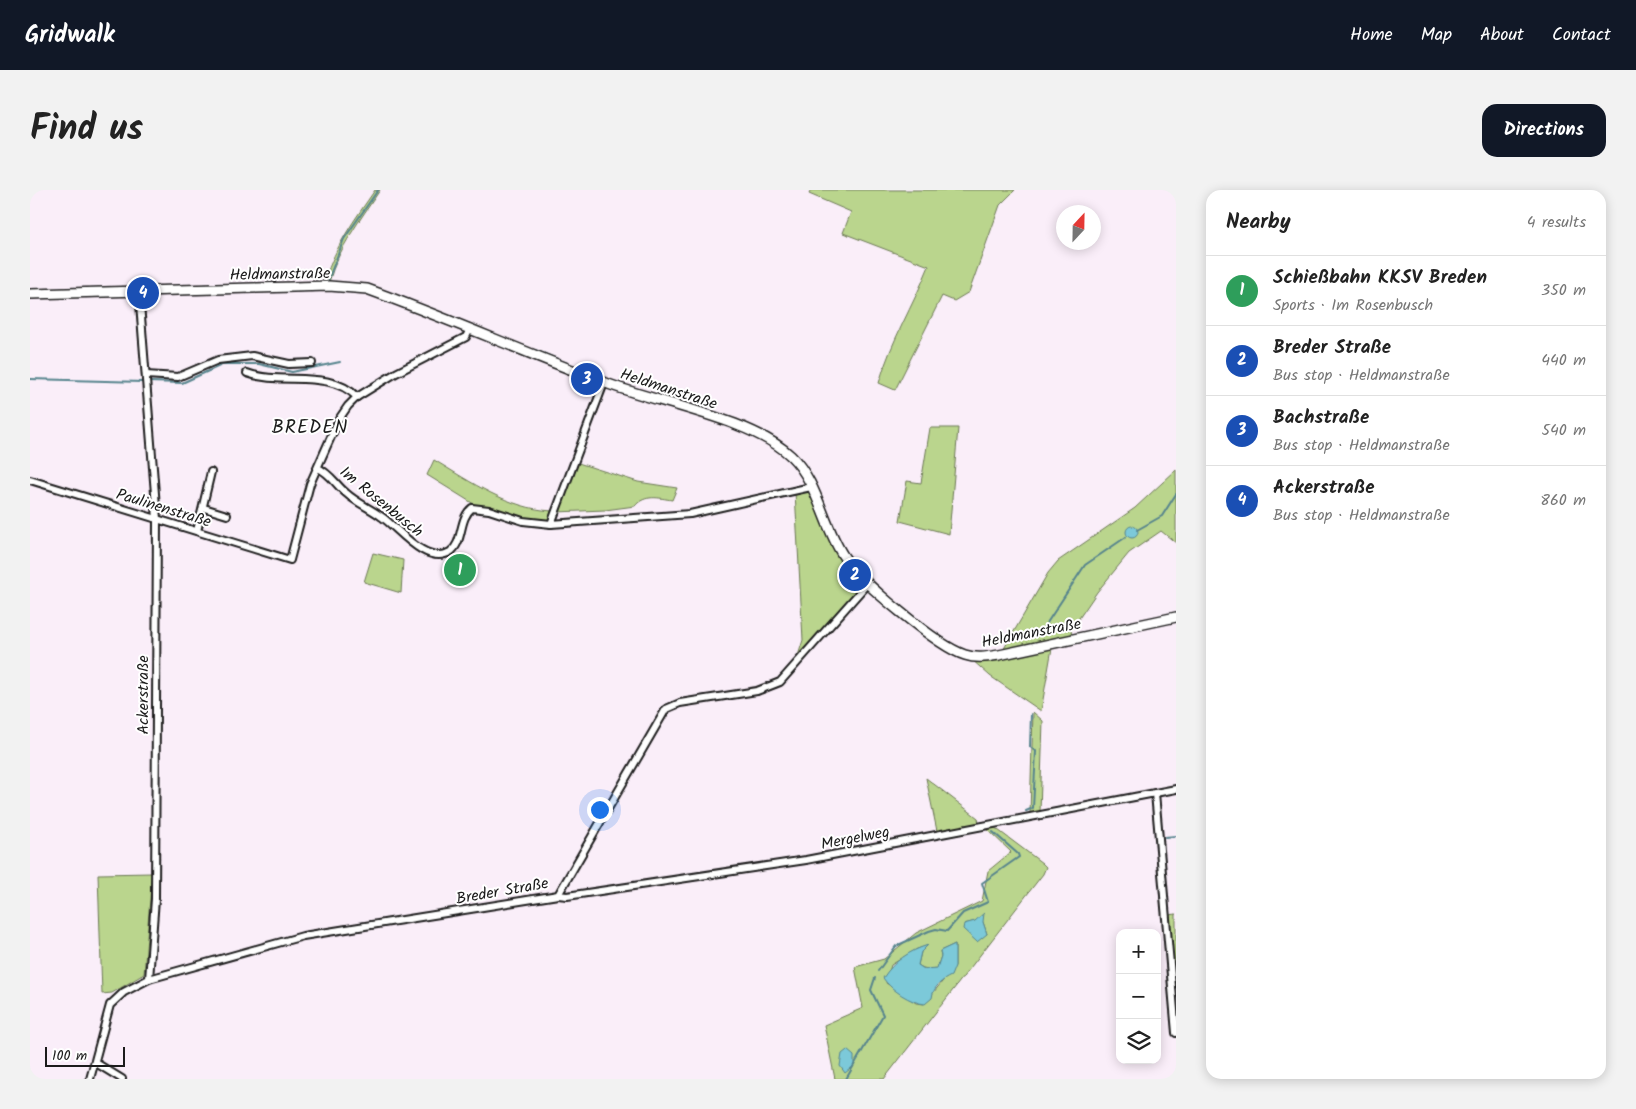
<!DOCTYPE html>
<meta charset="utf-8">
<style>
body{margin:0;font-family:Kalam,sans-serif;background:#f2f2f2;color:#222}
.controls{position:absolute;right:15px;bottom:15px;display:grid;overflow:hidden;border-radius:10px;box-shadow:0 2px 12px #0003}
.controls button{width:45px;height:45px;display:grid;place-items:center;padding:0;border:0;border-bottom:1px solid #e0e0e0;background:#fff;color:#222;font:25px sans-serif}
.compass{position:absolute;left:1026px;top:15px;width:45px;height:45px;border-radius:50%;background:#fff;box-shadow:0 2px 12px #0003;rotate:22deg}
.scale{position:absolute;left:15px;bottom:12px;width:80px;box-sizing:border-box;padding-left:5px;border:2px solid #1c1c1c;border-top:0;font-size:14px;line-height:18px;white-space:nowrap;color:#1c1c1c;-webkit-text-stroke:4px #fff;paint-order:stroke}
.you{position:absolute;left:569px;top:619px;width:18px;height:18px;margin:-12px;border:4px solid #fff;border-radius:50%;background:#1a73e8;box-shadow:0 0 0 8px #1a73e833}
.badge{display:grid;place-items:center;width:32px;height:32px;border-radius:50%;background:#111827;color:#fff;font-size:16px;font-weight:700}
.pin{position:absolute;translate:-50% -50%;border:2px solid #fff;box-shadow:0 1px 5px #0006}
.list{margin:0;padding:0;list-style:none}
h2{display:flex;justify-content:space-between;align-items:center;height:65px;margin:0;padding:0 20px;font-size:21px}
h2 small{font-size:16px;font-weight:400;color:#767676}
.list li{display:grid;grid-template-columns:32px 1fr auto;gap:15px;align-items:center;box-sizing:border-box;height:70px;padding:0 20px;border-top:1px solid #e0e0e0}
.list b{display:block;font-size:19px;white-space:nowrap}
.list p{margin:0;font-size:16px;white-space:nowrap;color:#767676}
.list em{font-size:16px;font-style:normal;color:#767676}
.icon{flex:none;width:28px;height:28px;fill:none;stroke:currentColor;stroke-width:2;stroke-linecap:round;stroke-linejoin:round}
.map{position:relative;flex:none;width:1146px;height:889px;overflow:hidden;border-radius:15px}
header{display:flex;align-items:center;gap:30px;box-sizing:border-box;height:70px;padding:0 25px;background:#111827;color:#fff}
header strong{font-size:24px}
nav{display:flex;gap:28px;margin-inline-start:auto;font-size:18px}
.intro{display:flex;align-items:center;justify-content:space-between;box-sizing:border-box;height:120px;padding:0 30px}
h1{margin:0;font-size:35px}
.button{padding:12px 22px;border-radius:15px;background:#111827;color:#fff;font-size:18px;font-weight:700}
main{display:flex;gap:30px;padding:0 30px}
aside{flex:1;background:#fff;border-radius:15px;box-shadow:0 2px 12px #0003}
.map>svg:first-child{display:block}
</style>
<header>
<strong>Gridwalk</strong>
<nav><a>Home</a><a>Map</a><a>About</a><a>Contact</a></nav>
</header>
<div class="intro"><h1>Find us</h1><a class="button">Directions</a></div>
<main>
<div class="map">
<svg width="1146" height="889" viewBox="0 0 1146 889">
<rect width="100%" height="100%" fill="#faeef9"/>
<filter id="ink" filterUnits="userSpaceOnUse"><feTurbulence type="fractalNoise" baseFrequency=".02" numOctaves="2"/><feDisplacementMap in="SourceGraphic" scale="10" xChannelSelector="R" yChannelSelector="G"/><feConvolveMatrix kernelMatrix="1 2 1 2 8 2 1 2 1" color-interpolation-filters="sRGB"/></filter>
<g filter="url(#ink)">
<g fill="#bad58d" stroke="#6b7854" fill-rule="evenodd">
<path d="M345 0H350C330 30 309 57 299 92L295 90C305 56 325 29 345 0Z"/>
<path d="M781 0H985L970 15 939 102 924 111 912 106 865 200 849 193C861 151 883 116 899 76L813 43 821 22 779 4Z"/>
<polygon points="900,238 928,238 919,344 870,331 877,291 891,293"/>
<path d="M404 270C441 292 479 319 523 321L518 332 495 330 447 316 397 285Z"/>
<path d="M545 272 608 292 647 298 642 310C629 308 615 304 605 316L575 320 526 322Z"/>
<polygon points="1146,280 1146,353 1131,341 1099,363 1067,402 1041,440 1042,447 972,462 1018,383 1028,371 1105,318"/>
<polygon points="777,300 781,302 829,390 830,399 767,469 773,450 765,302"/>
<polygon points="343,363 373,370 371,403 334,392"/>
<polygon points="1022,458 1011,521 960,486 941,469"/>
<polygon points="1003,522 1013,531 1010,622 1000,624"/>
<polygon points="896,588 948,628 949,634 907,641"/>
<path d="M964 637 1012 673 1016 677 1013 684 854 889H805L794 835 833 818 825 777 854 769 886 743 952 711 958 681 981 662 956 638ZM946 731 953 732 957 744 934 734ZM925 754V776L894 814 886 813 856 793 861 775 887 759 897 756 891 762 888 775C895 780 899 779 907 778L911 766 910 761Z"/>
<polygon points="122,683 114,784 82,803 72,804 68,684"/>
<polygon points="1146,724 1146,830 1138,725"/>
</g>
<g fill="#7cc9d9" stroke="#56848d">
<circle cx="1102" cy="342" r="6"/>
<polygon points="954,723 953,732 957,744 947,752 933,739 934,734 945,731"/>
<path d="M925 754V776L921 786C912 790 903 797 902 808L895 814C881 813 861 800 853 788 864 771 879 761 898 755L891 762 888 775 894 779 907 778 911 766 910 761Z"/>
<polygon points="817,860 824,866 824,876 815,883 810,876 812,864"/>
</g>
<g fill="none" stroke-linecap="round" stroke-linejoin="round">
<g stroke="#56848d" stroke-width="2">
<polyline points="298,90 314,49 348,0"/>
<polyline points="505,160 554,180"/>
<polyline points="0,189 113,192"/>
<polyline points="119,192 152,193 194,174 229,174 262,182 310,172"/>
<polyline points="1107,340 1132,326 1146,304"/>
<polyline points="1009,445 1055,375 1096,347"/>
<polyline points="996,621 1003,618 1006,561 1000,557 1001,524"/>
<polyline points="1135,647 1146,646"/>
<polyline points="848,781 866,756 899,741 906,739 917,741 933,723 958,712 952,693 989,667 988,664 963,642"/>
<polyline points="816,889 853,825 841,800 845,788"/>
</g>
<g stroke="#1c1c1c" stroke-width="10">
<g id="minor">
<polyline points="109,101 127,329 125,709 119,789"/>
<path d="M217 183C252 196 298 178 327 207"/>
<polyline points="116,185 148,187 188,170 222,166 259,174 282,173"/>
<path d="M288 278C300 283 306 295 316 303 327 313 340 318 352 327 368 338 396 376 420 362 434 353 428 329 442 318L459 320 493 331 521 334 660 324 781 297"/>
<polyline points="0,290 260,370 280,294 309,229 318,216 327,207 366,183 436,147 440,139"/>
<polyline points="174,318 197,325"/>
<polyline points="521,334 574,193"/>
<polyline points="167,341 181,282"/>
<polyline points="1125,603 1146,843"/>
<polyline points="528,705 537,706 776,670 1146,599"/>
<polyline points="66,873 92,889"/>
<polyline points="60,889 80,815 94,802 119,789 273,746 528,705 636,519 650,513 727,501 750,492 837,394"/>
</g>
</g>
<g stroke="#1c1c1c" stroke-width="12">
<path id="major" d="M0 104 299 96 337 99C417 128 496 163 576 193 627 213 723 229 761 266 788 292 793 336 814 367 829 391 909 457 935 465 947 469 957 467 969 465L1146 427"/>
</g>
<use href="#minor" stroke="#fff" stroke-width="6"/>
<use href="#major" stroke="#fff" stroke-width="9"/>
</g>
</g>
<g text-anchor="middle" stroke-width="4" stroke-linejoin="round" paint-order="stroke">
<g font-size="16" fill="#1c1c1c" stroke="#fff">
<text transform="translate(250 83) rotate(-1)" y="6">Heldmanstraße</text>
<text transform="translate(639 198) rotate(18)" y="6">Heldmanstraße</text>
<text transform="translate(352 311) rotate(39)" y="6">Im Rosenbusch</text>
<text transform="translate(134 317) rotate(17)" y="6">Paulinenstraße</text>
<text transform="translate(1001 442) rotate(-11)" y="6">Heldmanstraße</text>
<text transform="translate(112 505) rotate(-90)" y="6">Ackerstraße</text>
<text transform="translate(825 647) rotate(-11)" y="6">Mergelweg</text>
<text transform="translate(472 700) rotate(-10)" y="6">Breder Straße</text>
</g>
<g font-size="19" letter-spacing="1" fill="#1c1c1c" stroke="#fff">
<text x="280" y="243">BREDEN</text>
</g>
</g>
</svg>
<div class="controls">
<button>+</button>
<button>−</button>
<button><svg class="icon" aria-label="layers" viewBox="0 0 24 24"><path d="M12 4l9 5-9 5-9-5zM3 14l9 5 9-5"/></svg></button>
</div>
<svg class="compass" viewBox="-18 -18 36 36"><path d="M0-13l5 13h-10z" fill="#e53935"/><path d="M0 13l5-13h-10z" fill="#767676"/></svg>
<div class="scale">100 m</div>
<div class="you"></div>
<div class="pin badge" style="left:430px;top:380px;background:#2e9e5b">1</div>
<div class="pin badge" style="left:825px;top:385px;background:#1a4fb4">2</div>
<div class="pin badge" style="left:557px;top:189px;background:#1a4fb4">3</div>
<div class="pin badge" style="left:113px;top:103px;background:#1a4fb4">4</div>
</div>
<aside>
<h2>Nearby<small>4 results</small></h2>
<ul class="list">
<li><span class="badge" style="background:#2e9e5b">1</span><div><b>Schießbahn KKSV Breden</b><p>Sports · Im Rosenbusch</p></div><em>350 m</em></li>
<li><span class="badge" style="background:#1a4fb4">2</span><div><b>Breder Straße</b><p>Bus stop · Heldmanstraße</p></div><em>440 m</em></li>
<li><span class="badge" style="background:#1a4fb4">3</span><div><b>Bachstraße</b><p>Bus stop · Heldmanstraße</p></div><em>540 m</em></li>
<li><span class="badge" style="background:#1a4fb4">4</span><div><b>Ackerstraße</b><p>Bus stop · Heldmanstraße</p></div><em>860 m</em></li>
</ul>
</aside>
</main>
